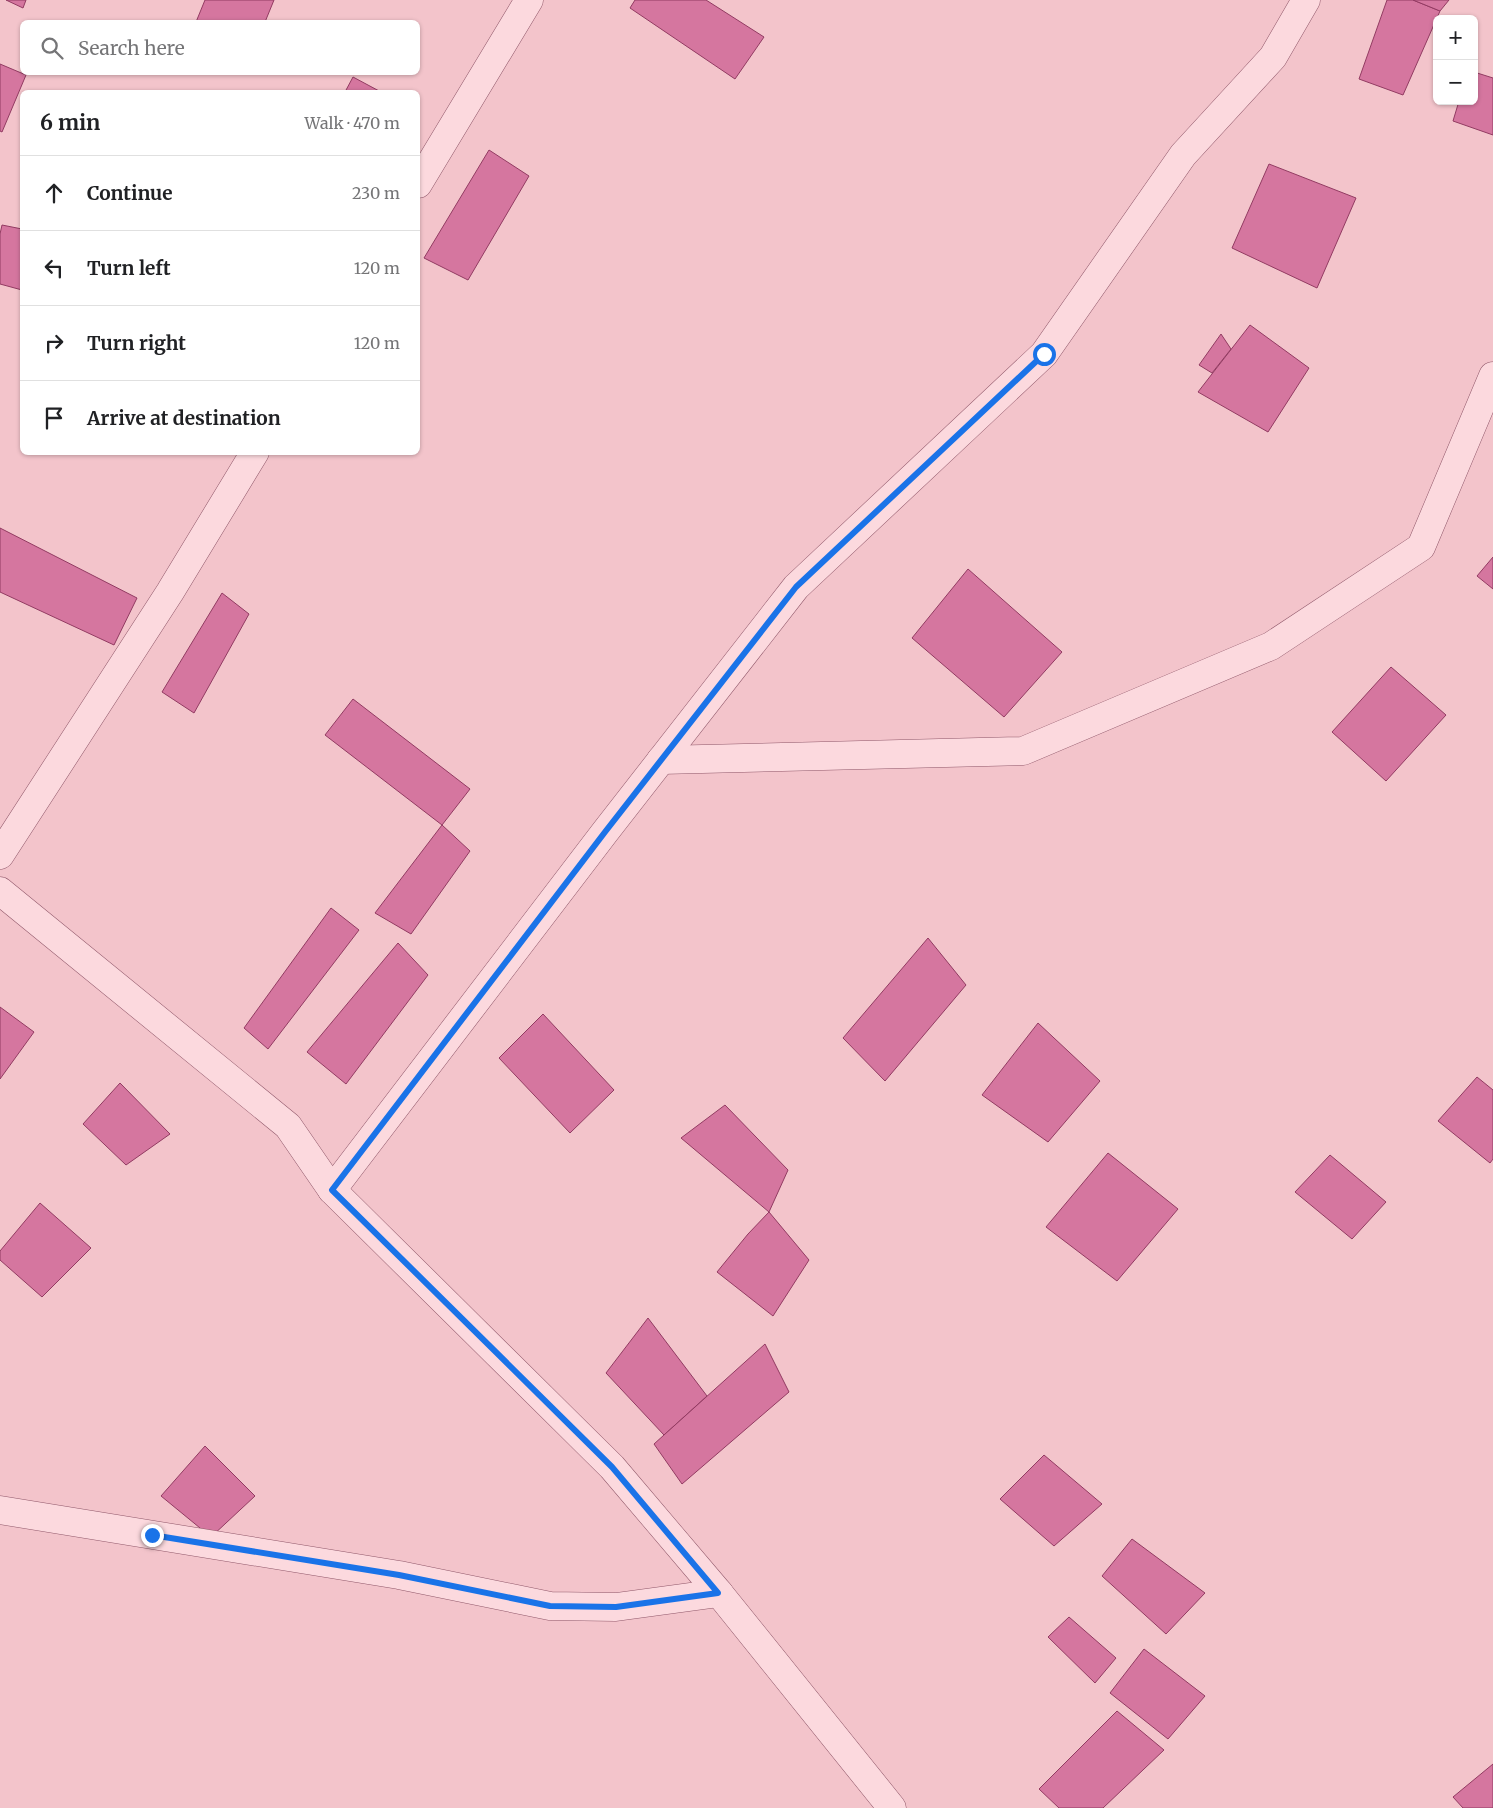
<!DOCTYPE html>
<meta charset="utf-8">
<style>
body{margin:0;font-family:Merriweather,serif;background:#f2f2f2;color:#202124}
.controls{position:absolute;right:15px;top:15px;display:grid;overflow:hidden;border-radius:8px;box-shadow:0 1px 4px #0004}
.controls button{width:45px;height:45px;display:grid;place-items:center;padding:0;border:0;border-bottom:1px solid #e0e0e0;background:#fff;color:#202124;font:25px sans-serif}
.stop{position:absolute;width:15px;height:15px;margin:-11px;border:4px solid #1a73e8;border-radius:50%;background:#fff}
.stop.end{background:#1a73e8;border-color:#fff;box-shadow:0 1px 5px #0008}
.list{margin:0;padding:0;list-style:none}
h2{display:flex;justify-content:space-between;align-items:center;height:65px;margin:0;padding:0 20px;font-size:21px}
h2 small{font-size:16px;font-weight:400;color:#757577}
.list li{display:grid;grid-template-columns:32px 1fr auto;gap:15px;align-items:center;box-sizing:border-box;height:75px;padding:0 20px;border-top:1px solid #e0e0e0}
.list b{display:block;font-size:19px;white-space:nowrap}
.list em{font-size:16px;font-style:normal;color:#757577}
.icon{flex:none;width:28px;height:28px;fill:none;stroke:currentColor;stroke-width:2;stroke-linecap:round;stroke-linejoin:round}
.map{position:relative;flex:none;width:1493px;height:1808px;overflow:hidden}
.search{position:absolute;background:#fff;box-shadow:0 1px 4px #0004;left:20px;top:20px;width:400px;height:55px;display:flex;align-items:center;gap:12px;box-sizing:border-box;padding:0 18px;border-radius:8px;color:#757577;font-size:19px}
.panel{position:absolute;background:#fff;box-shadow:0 1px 4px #0004;left:20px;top:90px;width:400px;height:365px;border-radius:8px}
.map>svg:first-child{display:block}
</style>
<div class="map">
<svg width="1493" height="1808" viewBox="0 0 1493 1808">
<rect width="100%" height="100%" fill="#f3c4cb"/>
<g fill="#d5769f" stroke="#923b62">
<polygon points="6,0 26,0 23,8"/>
<polygon points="205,0 274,0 265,22 196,22"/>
<polygon points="635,0 706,0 764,37 735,79 630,8"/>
<polygon points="1387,0 1413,0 1440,11 1403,95 1359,79"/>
<polygon points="1413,0 1449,0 1440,11"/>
<polygon points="0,64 26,75 2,132 0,131"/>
<polygon points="1474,72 1493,78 1493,135 1453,121 1459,101 1474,101"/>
<polygon points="353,77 381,92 345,92"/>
<polygon points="489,150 529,176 468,280 424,258"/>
<polygon points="1269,164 1356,198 1317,288 1232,248"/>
<polygon points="2,225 22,229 22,290 0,284 0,234"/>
<polygon points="1250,325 1309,368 1268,432 1198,392"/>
<polygon points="1221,334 1231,349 1212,373 1199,365"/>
<polygon points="0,528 137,598 114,645 0,592"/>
<polygon points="1493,557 1493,589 1477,576"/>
<polygon points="968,569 1062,652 1004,717 912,638"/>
<polygon points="222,593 249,614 194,713 162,692"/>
<polygon points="1391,667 1446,715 1386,781 1332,732"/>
<polygon points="353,699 470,789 442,825 325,735"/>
<polygon points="442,825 470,851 411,934 375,913"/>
<polygon points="331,908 359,930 268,1049 244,1028"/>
<polygon points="928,938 966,985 885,1081 843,1038"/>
<polygon points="398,943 428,975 346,1084 307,1052"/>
<polygon points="0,1007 34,1032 0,1079"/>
<polygon points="543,1014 614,1090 570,1133 499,1058"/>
<polygon points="1038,1023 1100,1081 1048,1142 982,1095"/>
<polygon points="1477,1077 1493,1090 1493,1159 1490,1163 1438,1121"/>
<polygon points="120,1083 170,1134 126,1165 83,1124"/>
<polygon points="725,1105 788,1170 769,1212 681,1138"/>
<polygon points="1108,1153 1178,1209 1117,1281 1046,1227"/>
<polygon points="1330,1155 1386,1202 1352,1239 1295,1192"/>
<polygon points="40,1203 91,1248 42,1297 0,1260 0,1251"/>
<polygon points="769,1212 809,1260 773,1316 717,1272 748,1234"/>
<polygon points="648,1318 707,1396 664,1435 606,1373"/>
<polygon points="765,1344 789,1392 682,1484 654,1444"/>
<polygon points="205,1446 255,1496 211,1537 161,1496"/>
<polygon points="1044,1455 1102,1504 1054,1546 1000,1499"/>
<polygon points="1132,1539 1205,1593 1166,1634 1102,1576"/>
<polygon points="1069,1617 1116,1658 1095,1683 1048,1637"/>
<polygon points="1144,1649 1205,1696 1168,1739 1110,1693"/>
<polygon points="1117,1711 1164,1750 1103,1808 1059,1808 1039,1789"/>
<polygon points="1493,1764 1493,1808 1463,1808 1453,1797"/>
</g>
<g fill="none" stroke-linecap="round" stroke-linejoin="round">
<g stroke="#90586a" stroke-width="29">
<g id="minor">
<polyline points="418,184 529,0"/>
<polyline points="661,760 1023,751 1271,646 1421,547 1493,376"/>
<polyline points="0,855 170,592 255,452"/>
<polyline points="0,891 288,1126 332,1190 612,1467 719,1593 892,1808"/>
<polyline points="332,1190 605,832 796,587 1044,354 1183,155 1273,57 1306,0"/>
<polyline points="0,1510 399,1575 550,1606 616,1607 719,1593"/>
</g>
</g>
<use href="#minor" stroke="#fcd9de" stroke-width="28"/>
</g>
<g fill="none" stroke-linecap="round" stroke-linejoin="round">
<polyline stroke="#1a73e8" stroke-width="6" points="152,1535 399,1575 550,1606 616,1607 718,1593 612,1467 332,1190 605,832 796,587 1044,354"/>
</g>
</svg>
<div class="controls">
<button>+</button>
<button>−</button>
</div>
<div class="stop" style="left:1044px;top:354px"></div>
<div class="stop end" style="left:152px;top:1535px"></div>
<div class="search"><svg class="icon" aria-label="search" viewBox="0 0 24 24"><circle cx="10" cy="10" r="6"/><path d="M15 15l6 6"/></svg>Search here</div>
<section class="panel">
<h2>6 min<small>Walk · 470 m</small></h2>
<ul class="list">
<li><svg class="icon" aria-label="ahead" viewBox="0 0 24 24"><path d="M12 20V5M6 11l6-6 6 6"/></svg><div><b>Continue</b></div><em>230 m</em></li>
<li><svg class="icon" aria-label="left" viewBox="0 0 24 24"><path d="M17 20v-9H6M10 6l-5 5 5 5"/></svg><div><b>Turn left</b></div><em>120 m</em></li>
<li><svg class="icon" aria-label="right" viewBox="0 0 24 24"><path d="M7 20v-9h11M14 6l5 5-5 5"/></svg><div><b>Turn right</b></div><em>120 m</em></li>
<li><svg class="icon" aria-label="arrive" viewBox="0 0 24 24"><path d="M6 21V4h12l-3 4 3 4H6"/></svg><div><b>Arrive at destination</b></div></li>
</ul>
</section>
</div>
